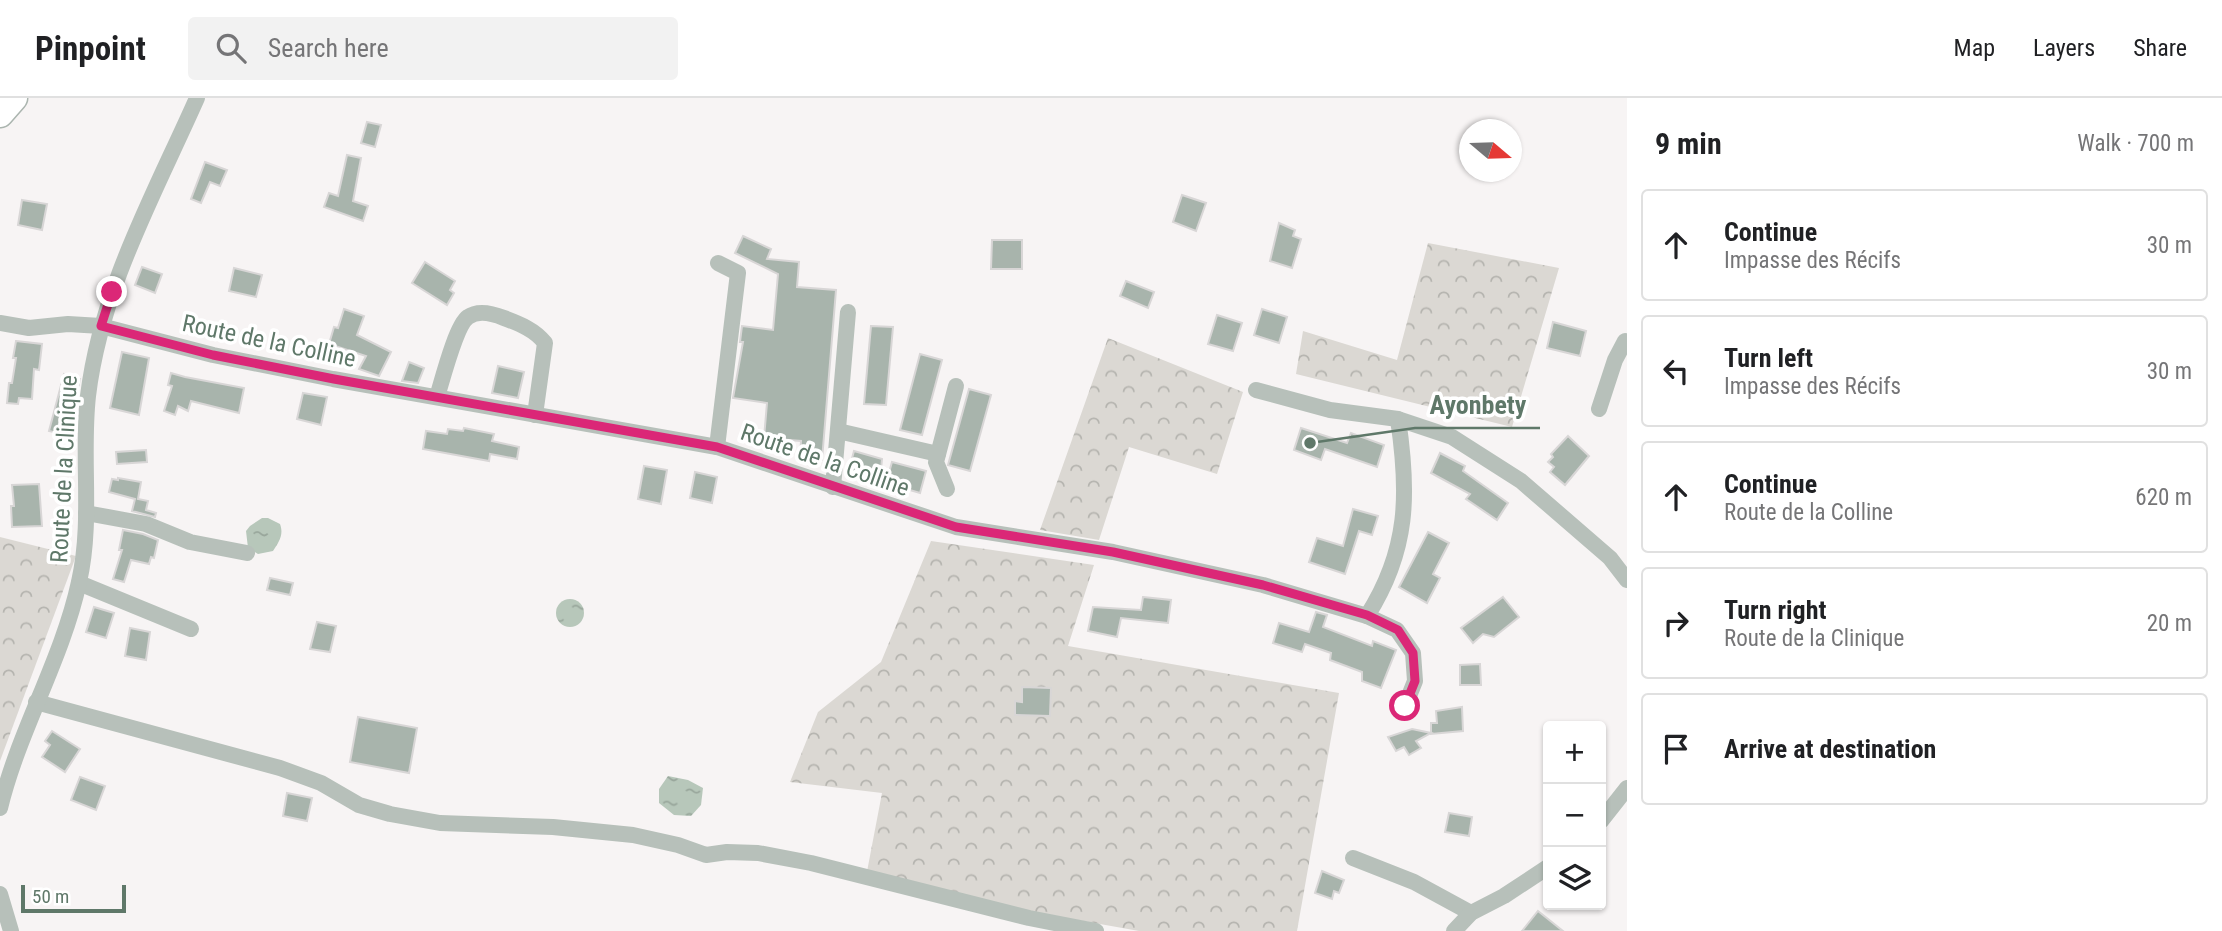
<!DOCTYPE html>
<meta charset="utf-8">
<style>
body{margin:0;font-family:"Roboto Condensed",sans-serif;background:#f2f2f2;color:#202124}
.controls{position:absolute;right:21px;bottom:21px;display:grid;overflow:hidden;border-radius:7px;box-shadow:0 2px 5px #0004}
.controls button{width:63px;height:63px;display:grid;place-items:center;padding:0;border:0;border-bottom:2px solid #e0e0e0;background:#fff;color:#202124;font:35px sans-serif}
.compass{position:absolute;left:1459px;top:21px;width:63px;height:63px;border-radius:50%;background:#fff;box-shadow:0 2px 5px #0004;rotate:109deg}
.scale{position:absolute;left:21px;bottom:18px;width:105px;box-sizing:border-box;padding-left:7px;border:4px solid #5f7869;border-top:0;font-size:19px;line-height:24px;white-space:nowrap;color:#5f7869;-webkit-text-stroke:5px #fff;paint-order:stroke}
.stop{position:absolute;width:21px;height:21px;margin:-16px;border:5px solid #db2777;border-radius:50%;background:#fff}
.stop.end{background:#db2777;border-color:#fff;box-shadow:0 2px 7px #0008}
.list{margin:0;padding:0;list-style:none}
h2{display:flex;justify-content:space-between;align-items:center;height:91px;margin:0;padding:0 28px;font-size:30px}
h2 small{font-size:23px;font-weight:400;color:#757577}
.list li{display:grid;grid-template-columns:46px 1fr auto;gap:21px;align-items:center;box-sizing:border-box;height:112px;margin:0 14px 14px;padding:0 14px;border:2px solid #e0e0e0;border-radius:7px}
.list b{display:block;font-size:26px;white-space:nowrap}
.list p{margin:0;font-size:23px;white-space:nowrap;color:#757577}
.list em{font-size:23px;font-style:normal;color:#757577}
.icon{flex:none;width:38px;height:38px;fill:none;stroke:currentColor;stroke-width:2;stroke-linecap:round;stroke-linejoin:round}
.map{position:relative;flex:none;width:1627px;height:833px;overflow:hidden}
header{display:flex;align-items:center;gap:42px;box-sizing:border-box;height:98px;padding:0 35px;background:#fff;border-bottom:2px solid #e0e0e0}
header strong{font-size:33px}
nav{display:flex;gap:38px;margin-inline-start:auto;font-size:24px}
.search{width:490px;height:63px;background:#f2f2f2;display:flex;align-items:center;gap:18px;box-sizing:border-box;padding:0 24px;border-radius:7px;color:#757577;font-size:26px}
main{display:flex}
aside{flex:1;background:#fff}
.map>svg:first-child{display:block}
</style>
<header>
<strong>Pinpoint</strong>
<div class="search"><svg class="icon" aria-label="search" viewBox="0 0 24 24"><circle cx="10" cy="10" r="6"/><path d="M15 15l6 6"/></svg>Search here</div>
<nav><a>Map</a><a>Layers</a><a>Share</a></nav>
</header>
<main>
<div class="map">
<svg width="1627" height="833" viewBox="0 0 1627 833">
<defs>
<pattern id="forest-crowns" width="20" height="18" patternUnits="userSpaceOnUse" patternTransform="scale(1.75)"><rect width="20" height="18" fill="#dbd8d3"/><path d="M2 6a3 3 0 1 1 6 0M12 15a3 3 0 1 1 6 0" fill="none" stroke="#b5b4af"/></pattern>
<pattern id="water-ripples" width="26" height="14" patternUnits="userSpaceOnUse" patternTransform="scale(1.75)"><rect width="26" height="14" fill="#b7c7ba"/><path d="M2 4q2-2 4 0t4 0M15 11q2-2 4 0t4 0" fill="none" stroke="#98a69b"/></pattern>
</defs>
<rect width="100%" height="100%" fill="#f7f4f4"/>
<g fill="url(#forest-crowns)">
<polygon points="1428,145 1559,170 1512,329 1296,276 1303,233 1397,262"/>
<polygon points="1108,240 1243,294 1217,376 1129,349 1099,442 1040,432"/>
<polygon points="0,439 76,458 0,663"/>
<polygon points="931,443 1094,467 1068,548 1339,595 1297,833 1139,833 865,784 882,695 790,684 818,614 881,564"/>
</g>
<g fill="url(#water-ripples)">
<path d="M262 420H268L280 426C284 437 279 444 273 453L258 456 248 450 246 433 250 428Z"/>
<circle cx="570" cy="515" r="14"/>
<polygon points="668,678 688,682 703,690 701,707 691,718 674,717 659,705 659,691"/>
</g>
<g fill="#a8b4ac" stroke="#d8d6d6" stroke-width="2">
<polygon points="367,24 381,27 375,49 361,45"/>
<polygon points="347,57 361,60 353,103 368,108 363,123 324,109 329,95 338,98"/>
<polygon points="205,64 227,72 220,88 210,84 201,105 191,101"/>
<polygon points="1182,97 1206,105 1196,133 1173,124"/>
<polygon points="22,102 47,106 42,132 18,127"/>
<polygon points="1279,125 1295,132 1293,138 1301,141 1292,170 1270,163"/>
<polygon points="743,138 771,151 767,161 799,164 797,189 836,192 822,362 800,360 801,343 764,340 767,305 733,300 743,244 740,244 742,228 773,232 778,176 735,155"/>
<polygon points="992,142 1022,142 1022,171 991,171"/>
<polygon points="425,164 455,183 450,192 454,195 447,207 412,185"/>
<polygon points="142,169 162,176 155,195 135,187"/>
<polygon points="234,170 262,177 256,199 229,193"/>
<polygon points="1126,183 1154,194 1148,210 1120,198"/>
<polygon points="344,211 364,218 357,237 391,254 379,278 359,271 366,258 329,246 334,229 338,230"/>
<polygon points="1262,211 1287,219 1279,245 1254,237"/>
<polygon points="1217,217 1242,225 1233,253 1208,246"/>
<polygon points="1553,224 1586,233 1580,258 1547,250"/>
<polygon points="871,228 893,229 886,307 864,306"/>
<polygon points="16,243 42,246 39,272 34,271 32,301 19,300 18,306 7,305 9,285 12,285 16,260 13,260"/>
<polygon points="122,254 149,260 139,317 110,310"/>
<polygon points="920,256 942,262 922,337 900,332"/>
<polygon points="409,264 424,270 418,285 402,283"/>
<polygon points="498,268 524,274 518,300 492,295"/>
<polygon points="171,275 185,279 244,290 239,315 191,303 188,313 178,308 175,317 164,313 172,288 168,287"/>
<polygon points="64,276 80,281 71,320 76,322 73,338 49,333"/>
<polygon points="969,291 991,297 970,373 948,367"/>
<polygon points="303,295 327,299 321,327 297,321"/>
<polygon points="464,330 494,336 492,343 519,349 517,361 490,356 489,363 423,351 426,333 447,336 448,331 463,333"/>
<polygon points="1301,330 1347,345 1351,335 1384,347 1377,369 1325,351 1321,362 1294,352"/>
<polygon points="1568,338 1589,358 1565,387 1550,374 1554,369 1548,364 1553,359 1551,356"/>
<polygon points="146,352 147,364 117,366 116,354"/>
<polygon points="854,353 882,361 880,384 848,375"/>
<polygon points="1440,355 1465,368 1463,373 1508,405 1497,422 1466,401 1470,396 1431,375"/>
<polygon points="892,364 926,373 920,395 886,385"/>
<polygon points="644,368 667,372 661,406 638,401"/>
<polygon points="695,374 717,379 712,405 690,400"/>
<polygon points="118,380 141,384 138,401 148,403 146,412 156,415 155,419 132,413 135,401 109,394 112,381 118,382"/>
<polygon points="39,386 42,428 12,429 11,408 14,408 12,387"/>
<polygon points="1353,411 1378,418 1372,437 1359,433 1345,476 1309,464 1317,440 1343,448"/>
<polygon points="123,432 143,436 158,442 154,460 151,459 149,466 131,462 124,484 113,481 122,452 119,452"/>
<polygon points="1428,434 1449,445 1433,476 1440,480 1427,505 1399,489"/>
<polygon points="270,480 293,485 290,497 267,492"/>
<polygon points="1143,499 1171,502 1168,525 1121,520 1117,539 1088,533 1093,509 1141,512"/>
<polygon points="1503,499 1519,519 1494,539 1483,536 1473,545 1461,530"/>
<polygon points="94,509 114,515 106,540 86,534"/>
<polygon points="1316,514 1327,517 1323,529 1372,548 1373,543 1396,552 1381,590 1362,583 1362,574 1330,562 1331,555 1305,546 1302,554 1273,545 1279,525 1309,534"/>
<polygon points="317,524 336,528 330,554 310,551"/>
<polygon points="130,530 150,534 146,562 125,558"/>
<polygon points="1480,566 1481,587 1460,587 1460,567"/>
<polygon points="1022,589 1051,590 1050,618 1015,617 1015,603 1022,604"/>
<polygon points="1462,609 1463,633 1431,636 1431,625 1437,625 1436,613"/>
<polygon points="358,619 417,630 409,675 350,664"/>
<polygon points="1412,631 1431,635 1416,643 1421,650 1409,657 1404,649 1396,653 1388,639"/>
<polygon points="52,633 80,651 65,674 42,659 50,647 45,643"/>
<polygon points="80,679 105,688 96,712 71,702"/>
<polygon points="287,695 312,700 307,723 283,718"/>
<polygon points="1449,715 1472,719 1469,738 1445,734"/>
<polygon points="1322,773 1344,782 1339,795 1334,793 1332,801 1315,795"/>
<polygon points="1538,813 1563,833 1522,833"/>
</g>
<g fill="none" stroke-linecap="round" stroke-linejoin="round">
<g stroke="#abb5af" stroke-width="29">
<polyline id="primary" points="0,16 14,0"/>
</g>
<g stroke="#b7c0ba" stroke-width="16">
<polyline points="0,225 29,230 68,226 101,228 213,257 333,281 717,349 956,429 1113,454 1263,487 1367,518 1397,532 1413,555 1415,583 1405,608"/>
<polyline points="1256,292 1330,312 1398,321 1452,339 1521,383 1610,460 1627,482"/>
<path d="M437 299C442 283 456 227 468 219 479 211 494 216 504 220 520 226 535 232 545 245L535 317"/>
<polyline points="1599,311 1615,262 1625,243 1627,244"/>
<polyline points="838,333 938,356"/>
<polyline points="717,349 738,175 718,165"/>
<polyline points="833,389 848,214"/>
<polyline points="947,391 936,364 956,288"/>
<polyline points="86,415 146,426 190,444 247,455"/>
<polyline points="79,485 191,531"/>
<path d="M1367 518C1409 452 1409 395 1398 321"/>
<polyline points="36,604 280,670 321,685 359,707 390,716 440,725 553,729 633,737 678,747 706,757 727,754 758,755 811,765 1029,820 1096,833"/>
<path d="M0 710C19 632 62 562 79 484 93 423 81 360 88 298 101 191 154 97 197 0"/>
<polyline points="1601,723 1627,690"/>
<polyline points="1353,760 1414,784 1471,815"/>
<polyline points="0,796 11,833"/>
<polyline points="1454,833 1471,815 1504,798 1548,769"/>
</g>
<use href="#primary" stroke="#fff" stroke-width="26"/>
</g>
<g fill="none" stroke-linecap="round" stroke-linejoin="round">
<polyline stroke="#db2777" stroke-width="9" points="112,194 101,228 213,257 334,281 717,349 956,429 1113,454 1263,487 1367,517 1398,532 1413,555 1415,583 1405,608"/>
</g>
<g text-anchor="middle" stroke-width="7" stroke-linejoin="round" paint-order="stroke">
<g font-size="24" fill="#5f7869" stroke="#fff">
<text transform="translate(269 243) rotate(12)" y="8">Route de la Colline</text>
<text transform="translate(825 362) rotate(19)" y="8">Route de la Colline</text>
<text transform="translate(64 371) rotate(-87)" y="8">Route de la Clinique</text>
</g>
</g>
<path fill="none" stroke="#5f7869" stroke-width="2.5" d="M1310 345L1415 330H1540"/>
<circle fill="#5f7869" stroke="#fff" stroke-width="2.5" cx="1310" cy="345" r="7"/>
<g font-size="26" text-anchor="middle" font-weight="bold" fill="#5f7869" stroke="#fff" stroke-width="7" stroke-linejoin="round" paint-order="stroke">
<text x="1478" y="316">Ayonbety</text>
</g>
</svg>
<div class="controls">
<button>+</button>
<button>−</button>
<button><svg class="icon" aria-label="layers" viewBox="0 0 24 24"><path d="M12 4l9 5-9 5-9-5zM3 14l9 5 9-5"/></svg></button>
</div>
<svg class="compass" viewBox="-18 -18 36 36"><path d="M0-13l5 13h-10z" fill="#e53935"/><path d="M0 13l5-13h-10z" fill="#757577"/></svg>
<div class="scale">50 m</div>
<div class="stop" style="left:1405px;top:608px"></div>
<div class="stop end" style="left:112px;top:194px"></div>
</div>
<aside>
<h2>9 min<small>Walk · 700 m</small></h2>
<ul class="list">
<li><svg class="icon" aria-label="ahead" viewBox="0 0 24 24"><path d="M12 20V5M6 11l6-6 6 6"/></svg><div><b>Continue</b><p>Impasse des Récifs</p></div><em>30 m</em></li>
<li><svg class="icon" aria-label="left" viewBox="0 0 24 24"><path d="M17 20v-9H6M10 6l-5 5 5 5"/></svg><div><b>Turn left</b><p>Impasse des Récifs</p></div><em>30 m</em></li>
<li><svg class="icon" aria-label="ahead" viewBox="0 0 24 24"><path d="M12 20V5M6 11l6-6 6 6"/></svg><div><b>Continue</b><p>Route de la Colline</p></div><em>620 m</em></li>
<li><svg class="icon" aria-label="right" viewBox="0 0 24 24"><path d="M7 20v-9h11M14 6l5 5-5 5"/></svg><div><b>Turn right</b><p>Route de la Clinique</p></div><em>20 m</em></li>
<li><svg class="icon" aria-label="arrive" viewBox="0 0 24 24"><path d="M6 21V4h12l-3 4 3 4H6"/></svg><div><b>Arrive at destination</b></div></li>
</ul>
</aside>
</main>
